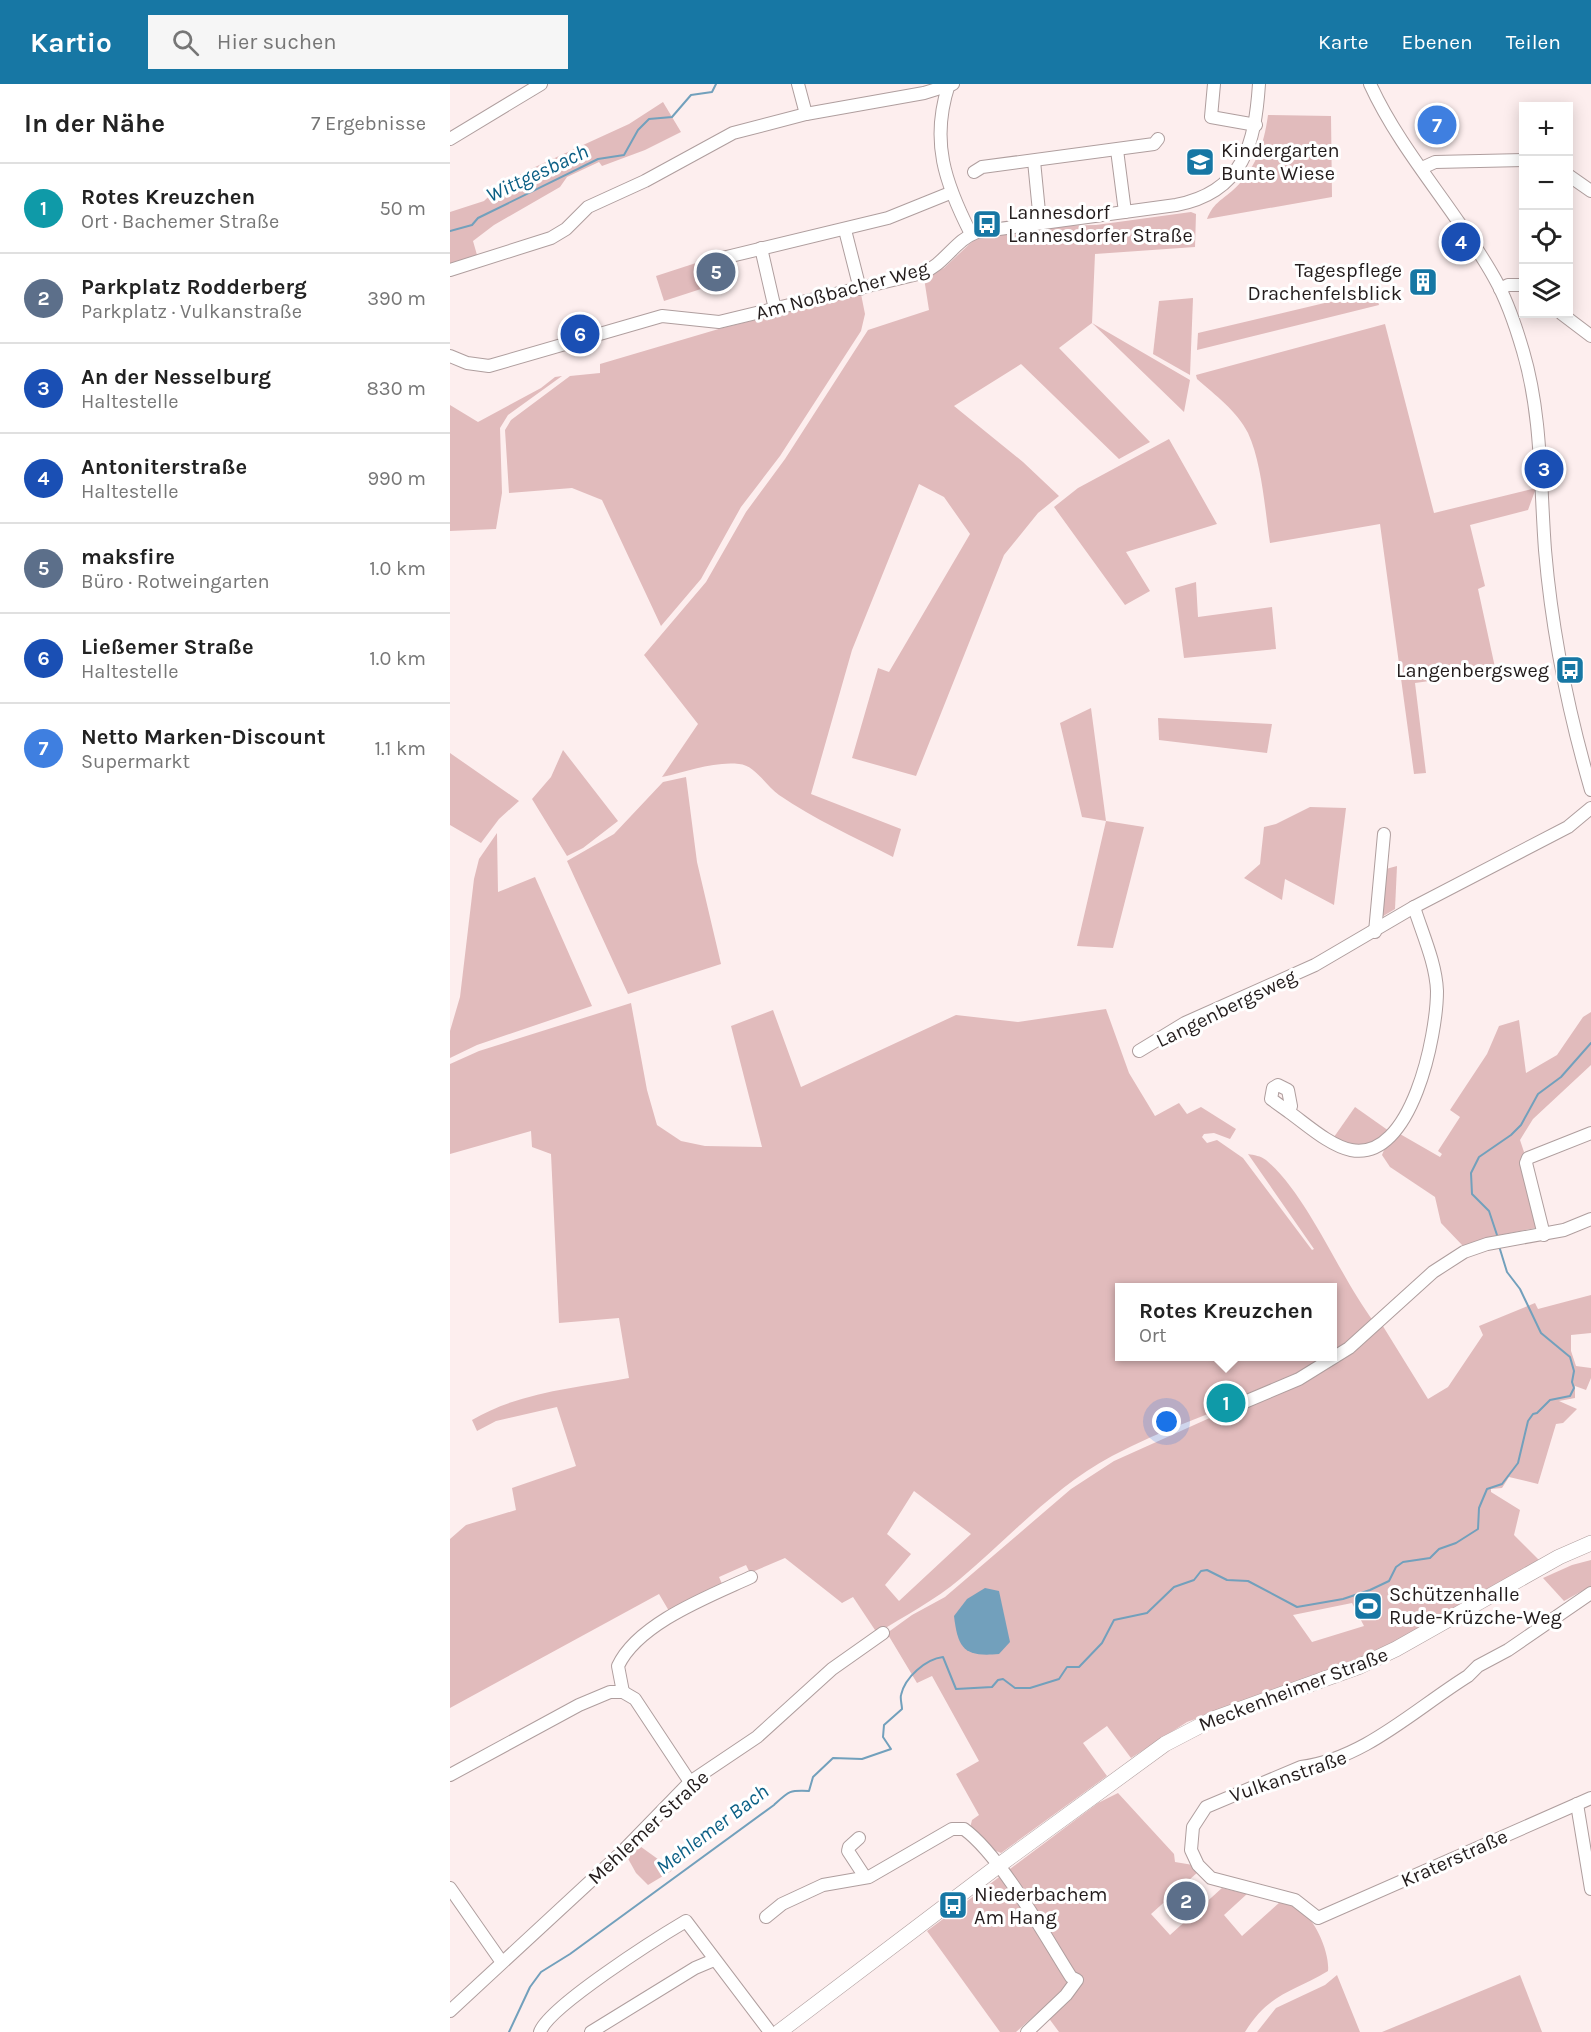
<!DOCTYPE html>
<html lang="de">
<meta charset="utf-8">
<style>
body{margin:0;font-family:Karla,sans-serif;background:#f6f6f6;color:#222}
.controls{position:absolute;right:18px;top:18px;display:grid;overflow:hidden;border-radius:0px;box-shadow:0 3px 15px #0003}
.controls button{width:54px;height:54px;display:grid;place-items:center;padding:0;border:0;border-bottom:2px solid #e0e0e0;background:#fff;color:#222;font:30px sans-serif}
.you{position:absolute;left:717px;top:1338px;width:21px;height:21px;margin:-15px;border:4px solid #fff;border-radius:50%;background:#1a73e8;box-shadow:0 0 0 9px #1a73e833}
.badge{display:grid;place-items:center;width:39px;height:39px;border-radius:50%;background:#1777a4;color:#fff;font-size:20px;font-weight:700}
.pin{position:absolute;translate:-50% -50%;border:3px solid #fff;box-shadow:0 2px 6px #0006}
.popup{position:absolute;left:665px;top:1199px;width:222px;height:78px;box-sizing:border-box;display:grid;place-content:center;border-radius:0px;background:#fff;filter:drop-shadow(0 2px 4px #0005);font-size:20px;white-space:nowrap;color:#767676}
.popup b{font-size:22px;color:#222}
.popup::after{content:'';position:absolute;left:50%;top:100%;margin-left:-12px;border:12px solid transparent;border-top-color:#fff}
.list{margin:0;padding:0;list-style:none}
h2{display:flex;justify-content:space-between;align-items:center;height:78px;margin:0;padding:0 24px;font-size:26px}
h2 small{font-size:20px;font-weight:400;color:#767676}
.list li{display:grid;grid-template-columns:39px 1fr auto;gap:18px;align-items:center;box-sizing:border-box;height:90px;padding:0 24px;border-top:2px solid #e0e0e0}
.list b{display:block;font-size:22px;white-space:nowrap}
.list p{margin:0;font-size:20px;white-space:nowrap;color:#767676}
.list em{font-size:20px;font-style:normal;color:#767676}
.icon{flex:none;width:33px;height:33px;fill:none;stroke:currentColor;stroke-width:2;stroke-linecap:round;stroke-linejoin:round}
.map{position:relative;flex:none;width:1141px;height:1948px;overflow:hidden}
header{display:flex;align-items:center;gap:36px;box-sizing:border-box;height:84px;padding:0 30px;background:#1777a4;color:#fff}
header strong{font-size:28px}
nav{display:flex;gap:33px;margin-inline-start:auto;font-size:21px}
.search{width:420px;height:54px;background:#f6f6f6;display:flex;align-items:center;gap:15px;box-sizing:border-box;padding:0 21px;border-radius:0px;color:#767676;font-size:22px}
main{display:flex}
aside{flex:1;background:#fff}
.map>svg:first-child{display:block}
</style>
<header>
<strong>Kartio</strong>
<div class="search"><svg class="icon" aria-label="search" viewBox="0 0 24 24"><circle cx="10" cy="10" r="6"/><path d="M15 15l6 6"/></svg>Hier suchen</div>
<nav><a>Karte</a><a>Ebenen</a><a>Teilen</a></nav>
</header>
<main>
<aside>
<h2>In der Nähe<small>7 Ergebnisse</small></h2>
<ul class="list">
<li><span class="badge" style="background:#0f9aa8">1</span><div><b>Rotes Kreuzchen</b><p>Ort · Bachemer Straße</p></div><em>50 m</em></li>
<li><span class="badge" style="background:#5c6f8a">2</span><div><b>Parkplatz Rodderberg</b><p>Parkplatz · Vulkanstraße</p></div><em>390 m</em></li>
<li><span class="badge" style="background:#1a4fb4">3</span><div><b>An der Nesselburg</b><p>Haltestelle</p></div><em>830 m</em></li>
<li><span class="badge" style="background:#1a4fb4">4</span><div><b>Antoniterstraße</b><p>Haltestelle</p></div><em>990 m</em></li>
<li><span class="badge" style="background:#5c6f8a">5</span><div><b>maksfire</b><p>Büro · Rotweingarten</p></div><em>1.0 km</em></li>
<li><span class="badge" style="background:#1a4fb4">6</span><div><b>Ließemer Straße</b><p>Haltestelle</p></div><em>1.0 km</em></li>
<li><span class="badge" style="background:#3f7fe0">7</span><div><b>Netto Marken-Discount</b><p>Supermarkt</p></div><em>1.1 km</em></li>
</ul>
</aside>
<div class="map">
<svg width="1141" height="1948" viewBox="0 0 1141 1948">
<rect width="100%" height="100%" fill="#fdeeee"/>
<g fill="#e1bbbc" fill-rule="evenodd">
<polygon points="213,18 231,48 195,66 152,82 149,78 117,93 110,103 44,141 23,157 27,171 0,181 0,128 34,117 51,101 85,83 179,40"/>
<path d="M818 31 881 32 882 113 757 135C763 120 770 117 782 107 805 87 814 61 818 31Z"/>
<path d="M741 128 746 130 745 163 645 170 642 239 740 296 734 328 642 239 609 264 700 358 669 375 571 280 504 322 573 378 609 412 588 429 554 471 466 692 402 674 428 584 439 588 520 450 494 413 469 400 402 566 361 710 451 745 443 773C404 753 364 735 329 711 316 702 305 681 289 680 265 677 236 688 212 693L248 640 194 571 256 498 296 428 335 375 418 246 479 226 474 194 494 184 527 153 597 142 646 141Z"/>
<polygon points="246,179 254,204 214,217 206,192"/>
<polygon points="925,207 929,221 747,266 748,249"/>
<polygon points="411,210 415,230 411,247 330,372 291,423 251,495 211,542 152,416 122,404 59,409 55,346 61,336 120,292 150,289 150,280 272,244"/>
<polygon points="743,214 740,291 703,270 709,217"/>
<path d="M935 240 984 429 1086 404 1078 426 1020 441 1035 502 1028 505 1046 588 965 599 976 689 964 690 930 440 820 459C815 427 812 379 798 349 787 327 765 311 747 295L746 291Z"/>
<polygon points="112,292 58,331 50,344 52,409 46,445 0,447 0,321 28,338 91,304 105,293"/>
<polygon points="719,355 767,440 676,468 700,507 675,521 604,423 628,404"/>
<polygon points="746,498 748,533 822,523 826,565 734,574 725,504"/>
<polygon points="641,624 656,737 694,743 663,864 627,862 656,737 632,733 610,639"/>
<polygon points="708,634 822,640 817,669 709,656"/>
<polygon points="113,666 168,737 133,764 117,772 82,715 101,693"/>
<polygon points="0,669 69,717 49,735 31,759 0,741"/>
<polygon points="236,693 247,778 271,880 178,910 117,777 164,750 213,698"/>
<polygon points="860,723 896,724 884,821 835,795 832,816 794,794 810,780 814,743 826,740"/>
<polygon points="47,749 48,808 85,793 142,922 27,961 0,974 0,947 10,913 24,795 29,775"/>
<polygon points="947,782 945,825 930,834 936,785"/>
<path d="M181 919 197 1006 207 1041 231 1057 255 1062 312 1063 281 942 323 926 351 1003 506 931 568 938 656 925 679 989 705 1032 729 1019 737 1030 751 1023 786 1045 780 1055 764 1049 754 1050 752 1053 757 1059 767 1056 793 1074 862 1166 864 1165 798 1070C804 1071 811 1072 816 1076 859 1113 888 1190 924 1238L883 1271 882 1204H670V1272L881 1273C813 1316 733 1334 662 1372 604 1403 560 1453 510 1495 485 1516 455 1532 427 1549L403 1513 392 1519 335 1474 300 1489 296 1481 269 1493 273 1502 219 1527 209 1510 0 1624V1455L16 1441 66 1426 62 1404 126 1382 107 1323 46 1337 27 1347 22 1336C69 1308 126 1304 179 1294L169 1234 109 1239 101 1070 82 1063 81 1047 0 1070V980L29 967ZM464 1407 521 1450 449 1517 435 1501 461 1470 437 1450Z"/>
<polygon points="1141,928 1141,981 1083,1035 1070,1056 1074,1068 1071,1078 1088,1140 1086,1144 1040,1153 1013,1162 991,1139 985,1113 940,1083 932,1071 934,1066 950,1050 990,1073 992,1070 988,1067 1010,1033 1000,1026 1037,970 1049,942 1069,936 1076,989 1107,971 1133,933"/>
<path d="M905 1023 939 1047C922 1061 904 1066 884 1053Z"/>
<path d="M1141 1211V1249L1121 1251V1267L1126 1282 1141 1284V1294L1136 1306 1125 1302V1314L1109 1317 1127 1325 1113 1339 1106 1340 1088 1400 1059 1393 1052 1404 1041 1405V1408L1070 1426 1064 1451 1090 1477 925 1569 737 1638 681 1674 657 1642 633 1659 657 1692 551 1769 539 1764 520 1744 522 1736 529 1731 506 1690 529 1677 482 1592 467 1599 437 1549 462 1531 495 1513 621 1405 664 1377 793 1319 850 1298 931 1239 978 1315 998 1303 1033 1251 1029 1242 1085 1219 1088 1225ZM902 1519 914 1542 862 1558 843 1531Z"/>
<polygon points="1141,1476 1141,1502 1114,1517 1093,1494 1122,1481"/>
<path d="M668 1709 724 1770 725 1778 743 1781 748 1788 701 1830 720 1851 772 1804 797 1810 774 1831 792 1852 830 1818C836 1820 843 1821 848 1824 865 1834 880 1869 878 1887 842 1909 820 1908 795 1948H609L592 1925 566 1948H550L477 1847 648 1719Z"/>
<polygon points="187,1760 223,1786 198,1801 186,1789 176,1771"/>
<polygon points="887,1891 910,1948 807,1948 826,1924 875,1901"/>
<polygon points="1070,1891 1092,1948 932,1948"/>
</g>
<path fill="#72a0bc" d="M535 1504 549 1507 560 1558 549 1570C515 1573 508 1566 504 1532L517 1515Z"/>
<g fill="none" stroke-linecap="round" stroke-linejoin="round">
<g stroke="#72a0bc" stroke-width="2">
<polyline points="0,147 22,141 28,134 148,75 174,71 188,46 199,35 222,33 241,11 262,8 266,0"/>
<polyline points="1048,1154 1039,1127 1022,1110 1021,1089 1029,1073 1061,1051 1071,1041 1088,1010 1111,993 1141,959"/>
<path d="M59 1948 80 1903 91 1888 120 1870 324 1721C339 1707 339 1706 359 1707L363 1693 383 1674 412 1675 441 1665 433 1653 434 1641 452 1625C452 1621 450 1615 451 1611 455 1593 476 1575 493 1573L506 1605 542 1603 548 1596 553 1595 565 1604H580L609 1595 617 1583H629L652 1559 664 1536 697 1529 724 1503 744 1496 751 1487 757 1486 777 1496 798 1497 847 1523 893 1515 920 1506 939 1497 946 1483 953 1478 980 1474 989 1465 1006 1459 1028 1445 1029 1424 1037 1405 1052 1400 1068 1379 1078 1337 1083 1330 1087 1329 1100 1316 1120 1312 1124 1304 1122 1298 1124 1287 1120 1273 1091 1249 1070 1205 1057 1188 1049 1162"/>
</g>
<g stroke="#af9e9e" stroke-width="14">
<g id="minor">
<polyline points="348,0 356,30"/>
<path d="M499 0C480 57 495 99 521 150"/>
<polyline points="764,0 761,33 806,41"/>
<path d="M920 0C952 70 1008 128 1045 195 1058 218 1066 243 1073 267 1092 331 1090 399 1095 466 1102 548 1118 627 1141 706"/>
<polyline points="0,55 91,0"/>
<polyline points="667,66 675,128"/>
<polyline points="584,77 590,138"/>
<polyline points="972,84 985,78 1074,76"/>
<polyline points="524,88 532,83 704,60 708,55"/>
<polyline points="1118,91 1141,107"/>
<polyline points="395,146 410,205"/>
<polyline points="311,164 325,225"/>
<polyline points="256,178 438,134 500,109"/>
<polyline points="0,186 101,154 116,145 138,123 195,97 283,49 356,30 474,9 503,0"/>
<polyline points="1050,205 1058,201 1074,201"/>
<polyline points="1112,230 1141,252"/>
<path d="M0 272 17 279 39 282 212 232 269 238 472 189C494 181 505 156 527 148L726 121C794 108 805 59 809 0"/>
<polyline points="925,848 934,750"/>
<polyline points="689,967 735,939 865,881 964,823 1118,743 1141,724"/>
<path d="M839 1028 821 1015 823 1004 828 1001 838 1006 841 1022 839 1028C856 1040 880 1062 901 1066 962 1078 987 950 987 907 986 879 972 849 964 823"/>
<polyline points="1094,1151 1076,1079 1078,1074 1141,1049"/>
<polyline points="778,1325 849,1295 899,1264 983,1188 1014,1168 1037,1160 1114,1146 1141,1135"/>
<path d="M1141 1509 1058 1566 1028 1582 1018 1592C965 1625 914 1675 851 1683L756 1723 743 1743 741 1766 748 1781 761 1794 845 1816 868 1834 1141 1714"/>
<path d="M173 1608 168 1582C188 1539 260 1512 301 1493"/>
<polyline points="0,1691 129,1621 160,1608 173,1608 185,1615 240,1698"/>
<polyline points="1127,1720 1141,1805"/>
<polyline points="409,1754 399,1763 398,1767 415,1793"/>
<polyline points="0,1804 51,1877"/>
<path d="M316 1833 332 1820 373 1801 419 1793 502 1745H514C551 1772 595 1852 621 1893L627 1896 616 1911 577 1948"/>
<polyline points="0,1927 171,1769 240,1698 307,1653 382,1585 433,1549"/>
<path d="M90 1948C98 1923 209 1853 236 1837L320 1948"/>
<polyline points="141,1948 245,1884 264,1876"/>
</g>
</g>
<g stroke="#af9e9e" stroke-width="16">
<polyline id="major" points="329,1948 548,1782 715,1660 763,1635 908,1583 946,1565 1109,1473 1141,1459"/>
</g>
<use href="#minor" stroke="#fff" stroke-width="12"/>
<use href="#major" stroke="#fff" stroke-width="15"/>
</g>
<defs>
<g id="school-square" transform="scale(1.5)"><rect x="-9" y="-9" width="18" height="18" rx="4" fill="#1777a4" stroke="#fff"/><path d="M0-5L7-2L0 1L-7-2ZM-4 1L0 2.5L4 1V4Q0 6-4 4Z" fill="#fff"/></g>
<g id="bus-square" transform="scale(1.5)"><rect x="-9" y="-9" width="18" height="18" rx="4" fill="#1777a4" stroke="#fff"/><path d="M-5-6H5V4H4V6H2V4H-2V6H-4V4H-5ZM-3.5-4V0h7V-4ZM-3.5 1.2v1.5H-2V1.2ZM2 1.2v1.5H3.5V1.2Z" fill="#fff"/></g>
<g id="building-square" transform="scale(1.5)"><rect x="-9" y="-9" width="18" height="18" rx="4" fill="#1777a4" stroke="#fff"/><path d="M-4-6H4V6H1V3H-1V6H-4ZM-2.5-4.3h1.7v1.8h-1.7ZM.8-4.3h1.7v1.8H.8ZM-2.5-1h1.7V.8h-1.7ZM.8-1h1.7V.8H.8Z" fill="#fff"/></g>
<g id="stadium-square" transform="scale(1.5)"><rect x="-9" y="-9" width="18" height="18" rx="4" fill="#1777a4" stroke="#fff"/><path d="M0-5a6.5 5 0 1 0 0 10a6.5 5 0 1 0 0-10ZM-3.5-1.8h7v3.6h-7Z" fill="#fff"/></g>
</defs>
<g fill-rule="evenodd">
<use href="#school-square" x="750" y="78"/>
<use href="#bus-square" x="537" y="140"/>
<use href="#building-square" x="973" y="198"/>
<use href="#bus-square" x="1120" y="586"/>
<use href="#stadium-square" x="918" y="1522"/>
<use href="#bus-square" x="503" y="1821"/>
</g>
<g text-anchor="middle" stroke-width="6" stroke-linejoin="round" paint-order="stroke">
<g font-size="20" fill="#231c1c" stroke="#fff" text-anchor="start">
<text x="771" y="73">Kindergarten<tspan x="771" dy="23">Bunte Wiese</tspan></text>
<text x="558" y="135">Lannesdorf<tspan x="558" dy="23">Lannesdorfer Straße</tspan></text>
<text x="952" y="193" text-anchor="end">Tagespflege<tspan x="952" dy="23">Drachenfelsblick</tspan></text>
<text x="1099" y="593" text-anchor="end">Langenbergsweg</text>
<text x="939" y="1517">Schützenhalle<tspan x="939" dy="23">Rude-Krüzche-Weg</tspan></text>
<text x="524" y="1817">Niederbachem<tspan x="524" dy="23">Am Hang</tspan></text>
</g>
<g font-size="20" fill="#231c1c" stroke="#fff">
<text transform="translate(392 206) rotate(-15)" y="7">Am Noßbacher Weg</text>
<text transform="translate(776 924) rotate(-26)" y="7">Langenbergsweg</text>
<text transform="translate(843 1605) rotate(-21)" y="7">Meckenheimer Straße</text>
<text transform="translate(838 1692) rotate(-19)" y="7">Vulkanstraße</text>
<text transform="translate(198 1743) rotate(-43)" y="7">Mehlemer Straße</text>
<text transform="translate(1004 1774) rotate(-24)" y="7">Kraterstraße</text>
</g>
<g font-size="21" font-style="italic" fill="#0b5f85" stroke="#fff">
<text transform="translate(87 89) rotate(-25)" y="7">Wittgesbach</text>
<text transform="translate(262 1745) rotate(-37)" y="7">Mehlemer Bach</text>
</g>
</g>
</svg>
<div class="controls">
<button>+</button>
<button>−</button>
<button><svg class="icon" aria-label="locate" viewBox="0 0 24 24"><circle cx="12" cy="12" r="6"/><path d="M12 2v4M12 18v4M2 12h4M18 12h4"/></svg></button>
<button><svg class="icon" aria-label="layers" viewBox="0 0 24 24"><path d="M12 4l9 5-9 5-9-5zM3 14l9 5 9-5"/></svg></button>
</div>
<div class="you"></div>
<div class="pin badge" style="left:776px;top:1319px;background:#0f9aa8">1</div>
<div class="popup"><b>Rotes Kreuzchen</b>Ort</div>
<div class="pin badge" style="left:736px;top:1817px;background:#5c6f8a">2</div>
<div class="pin badge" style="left:1094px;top:385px;background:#1a4fb4">3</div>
<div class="pin badge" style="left:1011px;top:158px;background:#1a4fb4">4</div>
<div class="pin badge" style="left:266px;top:188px;background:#5c6f8a">5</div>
<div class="pin badge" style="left:130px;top:250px;background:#1a4fb4">6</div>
<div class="pin badge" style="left:987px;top:41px;background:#3f7fe0">7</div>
</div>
</main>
